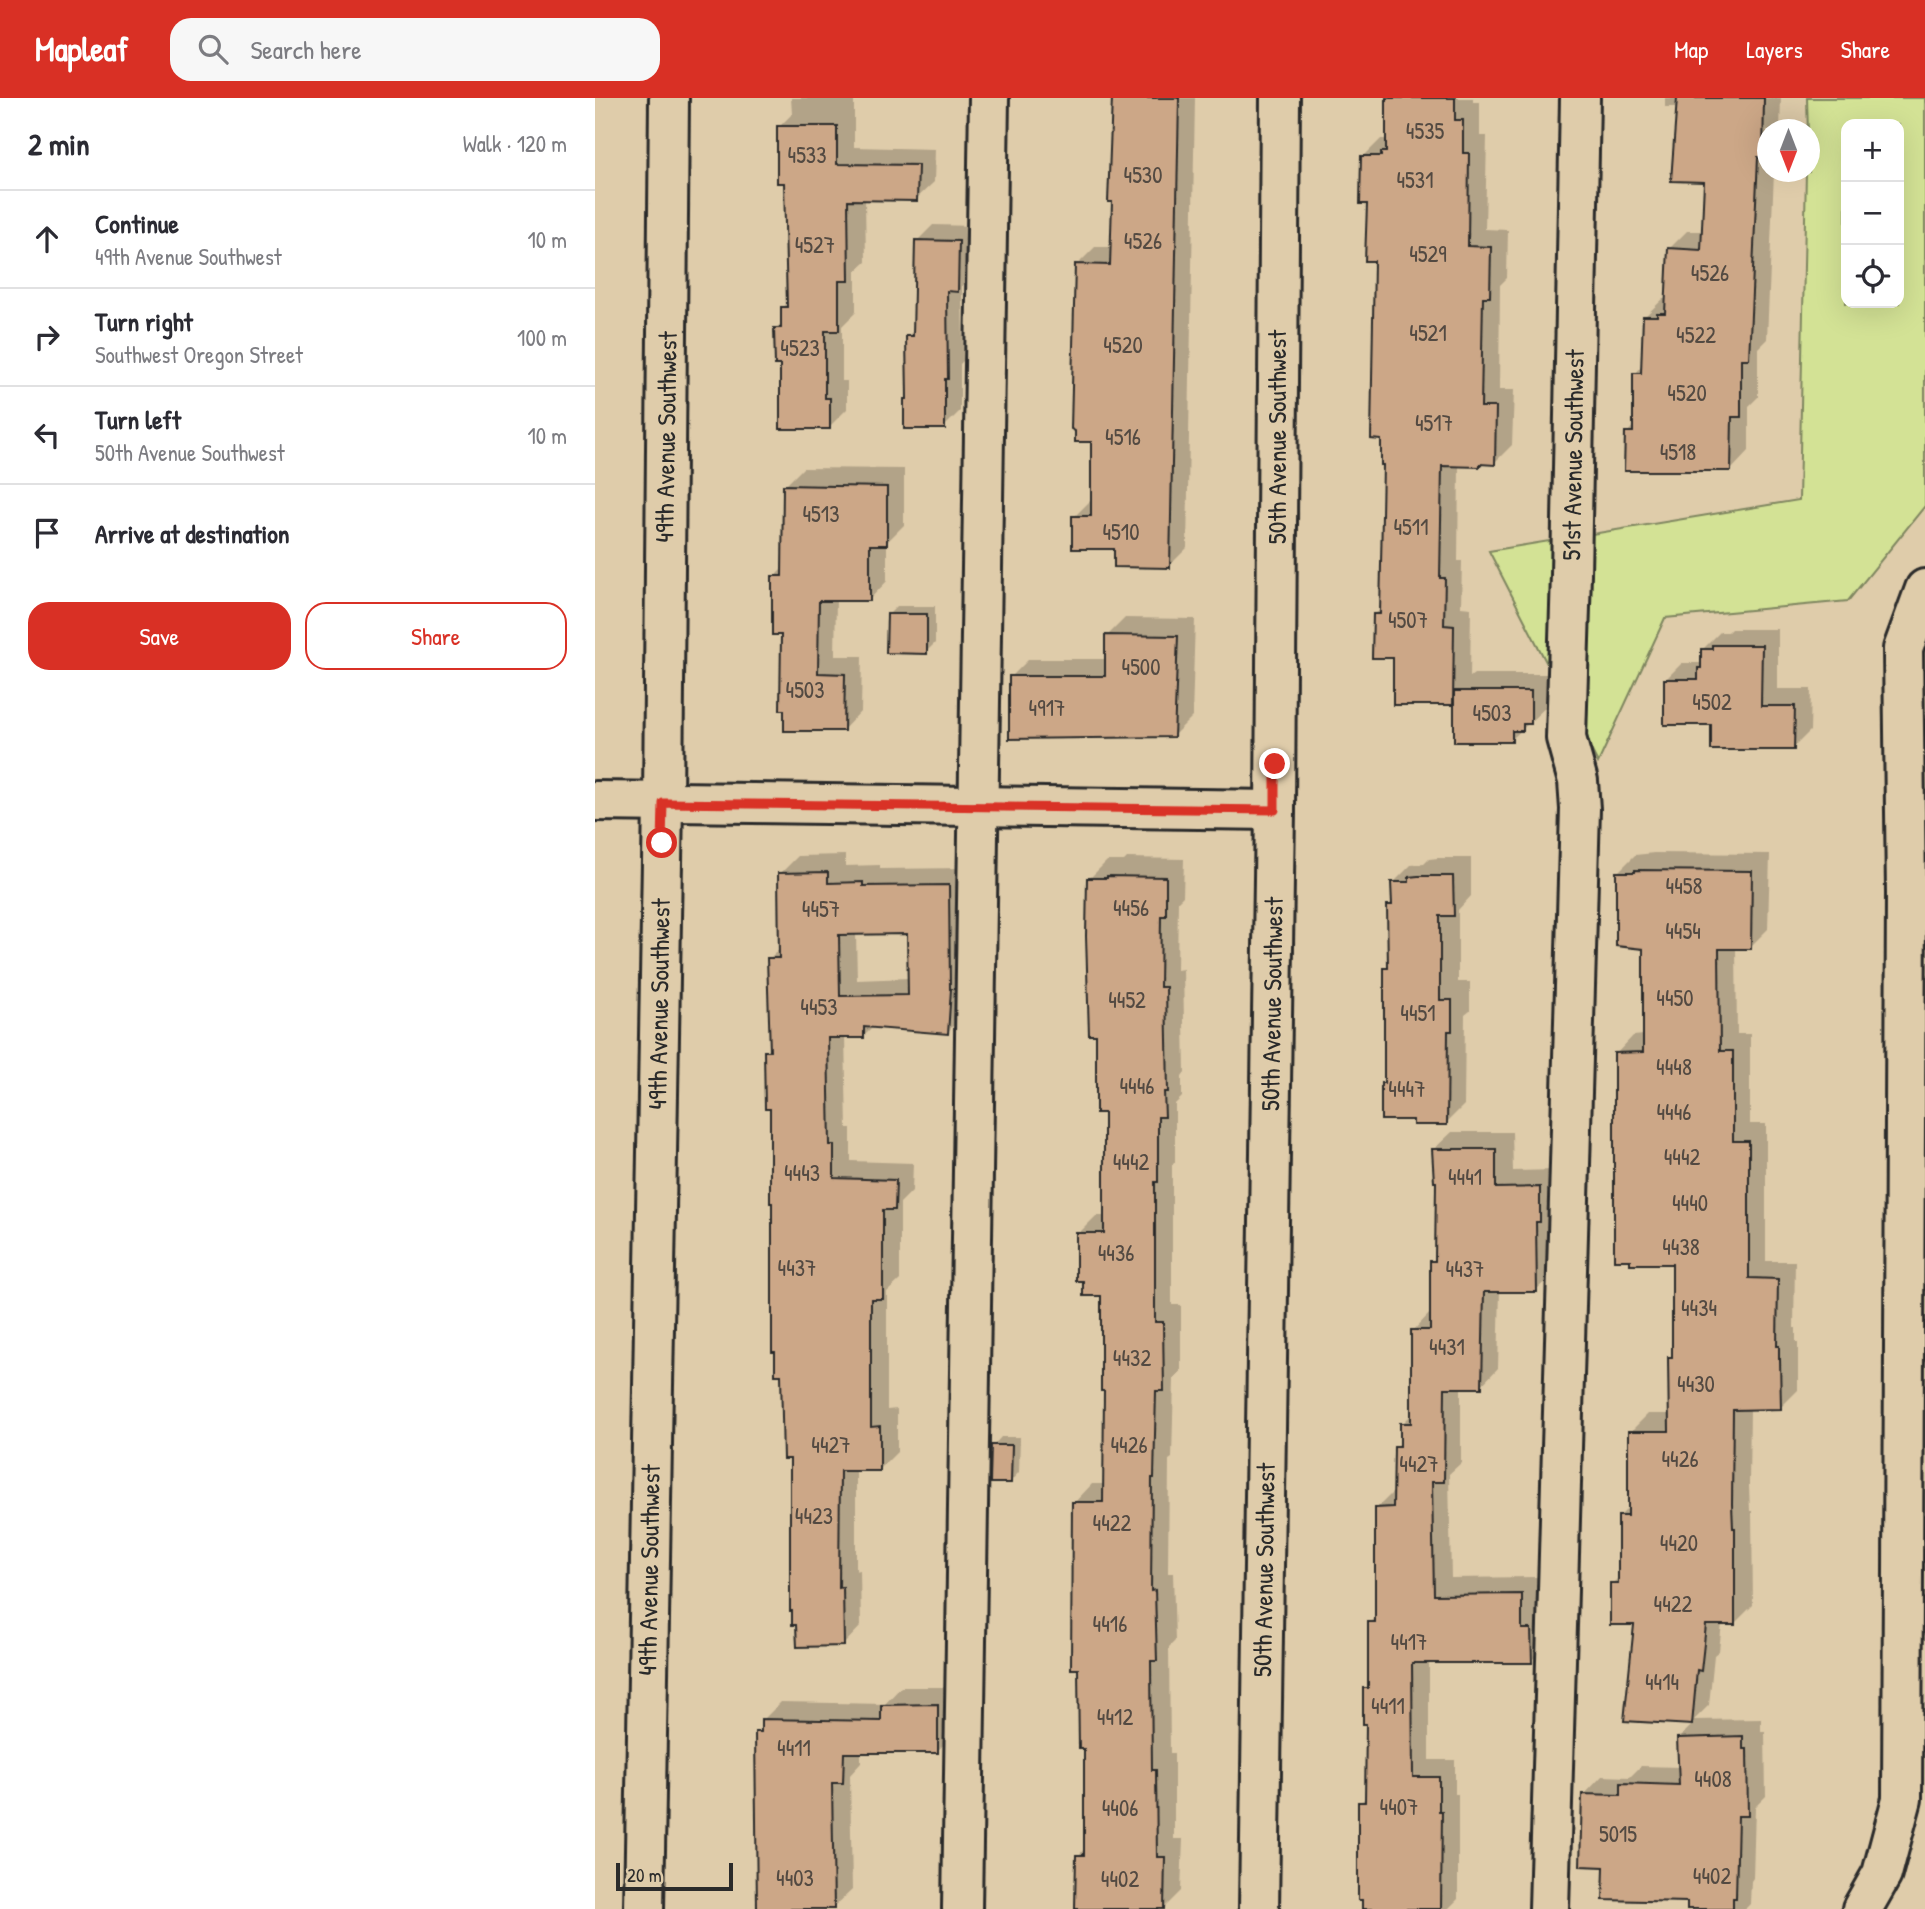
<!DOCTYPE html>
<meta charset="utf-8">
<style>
body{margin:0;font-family:"Patrick Hand",sans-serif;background:#f7f7f7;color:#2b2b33}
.controls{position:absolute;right:21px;top:21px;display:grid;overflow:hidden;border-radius:14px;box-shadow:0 7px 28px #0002}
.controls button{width:63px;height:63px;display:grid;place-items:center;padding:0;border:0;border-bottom:2px solid #e1e1e2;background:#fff;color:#2b2b33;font:35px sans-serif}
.compass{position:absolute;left:1162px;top:21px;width:63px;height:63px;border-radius:50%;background:#fff;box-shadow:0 7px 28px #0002;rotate:180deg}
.scale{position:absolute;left:21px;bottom:18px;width:117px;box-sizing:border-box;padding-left:7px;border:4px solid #2b2b2b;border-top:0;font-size:19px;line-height:24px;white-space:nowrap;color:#2b2b2b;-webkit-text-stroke:5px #dfccaa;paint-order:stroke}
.stop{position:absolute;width:21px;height:21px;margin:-16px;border:5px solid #d93025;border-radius:50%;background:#fff}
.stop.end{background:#d93025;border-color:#fff;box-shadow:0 2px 7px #0008}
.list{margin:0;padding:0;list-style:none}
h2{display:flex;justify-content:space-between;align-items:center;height:91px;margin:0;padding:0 28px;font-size:30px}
h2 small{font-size:23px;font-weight:400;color:#7c7c81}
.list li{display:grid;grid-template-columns:46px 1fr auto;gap:21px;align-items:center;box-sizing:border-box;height:98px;padding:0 28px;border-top:2px solid #e1e1e2}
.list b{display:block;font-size:26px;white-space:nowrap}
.list p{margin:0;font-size:23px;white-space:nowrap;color:#7c7c81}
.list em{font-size:23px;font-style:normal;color:#7c7c81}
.actions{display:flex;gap:14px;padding:21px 28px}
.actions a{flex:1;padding:16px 0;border:2px solid #d93025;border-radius:21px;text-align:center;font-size:24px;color:#d93025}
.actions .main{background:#d93025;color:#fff}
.icon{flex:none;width:38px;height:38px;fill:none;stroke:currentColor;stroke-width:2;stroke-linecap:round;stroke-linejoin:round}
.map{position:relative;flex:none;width:1330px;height:1811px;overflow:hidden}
header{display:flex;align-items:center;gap:42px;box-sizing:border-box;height:98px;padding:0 35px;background:#d93025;color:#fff}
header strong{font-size:33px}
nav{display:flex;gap:38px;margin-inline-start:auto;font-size:24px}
.search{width:490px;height:63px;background:#f7f7f7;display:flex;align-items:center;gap:18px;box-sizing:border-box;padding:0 24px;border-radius:21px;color:#7c7c81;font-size:26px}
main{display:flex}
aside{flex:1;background:#fff}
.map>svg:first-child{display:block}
</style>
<header>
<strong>Mapleaf</strong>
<div class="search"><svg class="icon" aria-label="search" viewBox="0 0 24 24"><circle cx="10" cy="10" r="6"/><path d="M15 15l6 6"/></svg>Search here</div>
<nav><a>Map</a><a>Layers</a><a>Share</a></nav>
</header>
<main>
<aside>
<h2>2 min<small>Walk · 120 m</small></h2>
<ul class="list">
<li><svg class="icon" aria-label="ahead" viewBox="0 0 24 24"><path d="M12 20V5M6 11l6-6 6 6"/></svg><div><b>Continue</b><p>49th Avenue Southwest</p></div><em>10 m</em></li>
<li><svg class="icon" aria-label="right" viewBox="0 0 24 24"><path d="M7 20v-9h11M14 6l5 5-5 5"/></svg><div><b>Turn right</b><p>Southwest Oregon Street</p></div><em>100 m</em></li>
<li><svg class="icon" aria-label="left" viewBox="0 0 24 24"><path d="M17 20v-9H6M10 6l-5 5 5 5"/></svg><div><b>Turn left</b><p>50th Avenue Southwest</p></div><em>10 m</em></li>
<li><svg class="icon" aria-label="arrive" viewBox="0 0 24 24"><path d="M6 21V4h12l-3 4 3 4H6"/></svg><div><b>Arrive at destination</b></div></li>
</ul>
<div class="actions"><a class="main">Save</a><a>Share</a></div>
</aside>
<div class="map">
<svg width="1330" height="1811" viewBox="0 0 1330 1811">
<rect width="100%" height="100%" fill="#dfccaa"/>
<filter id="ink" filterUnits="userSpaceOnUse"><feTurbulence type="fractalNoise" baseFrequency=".0143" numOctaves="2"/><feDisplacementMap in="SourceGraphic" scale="14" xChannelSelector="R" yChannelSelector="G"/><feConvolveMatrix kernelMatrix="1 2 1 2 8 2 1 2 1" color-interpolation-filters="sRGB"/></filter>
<g filter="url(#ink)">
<path fill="#d3e295" stroke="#7f8660" stroke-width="2" fill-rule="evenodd" d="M1212 0H1330V408L1253 503 1070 520 1003 665 894 453 1204 402 1211 74H1214ZM1251 26H1304V205H1251Z"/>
<g fill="#0003" fill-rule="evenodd">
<polygon points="196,0 259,0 259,49 340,51 339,84 321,101 270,100 271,164 261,173 261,214 247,228 247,283 252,283 252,311 234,329 181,230 188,224 188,210 194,203 191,84 184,29 197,16"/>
<polygon points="519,0 600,0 592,450 574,468 521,450 479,419 498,400 498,343 482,332 482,167 500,149 518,149"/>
<polygon points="793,0 878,0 878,4 885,4 885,38 892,38 890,131 913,132 912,180 905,187 904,292 919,292 917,347 899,365 888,364 884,368 864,367 863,463 867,463 866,509 876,510 875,579 879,576 954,576 954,606 916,642 861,602 857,605 800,558 779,517 787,510 790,365 781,162 768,59 786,41 793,41"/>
<polygon points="1070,0 1186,0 1185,32 1172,32 1172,74 1179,74 1172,241 1163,250 1163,299 1154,308 1154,353 1136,372 1032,335 1040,326 1040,276 1048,267 1049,219 1068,201 1072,201 1074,151 1092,133 1109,133 1111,83 1082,9 1070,9"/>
<polygon points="338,127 380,128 379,176 367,187 368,263 365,266 365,313 349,329 311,301 314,299 312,239 320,231 322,143"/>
<polygon points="208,370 309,371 309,427 292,444 292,483 274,502 241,501 240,558 267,558 266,613 248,632 188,536 179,479 189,469 190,388"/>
<polygon points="302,508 340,508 340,545 331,554 293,517"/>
<polygon points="530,520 600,521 597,619 579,637 416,579 434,561 512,561 512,538"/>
<polygon points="1136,531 1183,531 1183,591 1216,591 1215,633 1198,650 1118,626 1070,582 1087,565 1108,565 1108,551 1125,534 1133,534"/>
<polygon points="1059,755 1175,756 1173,831 1155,849 1141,849 1142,936 1155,936 1155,1026 1171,1026 1171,1163 1200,1163 1199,1230 1201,1230 1201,1244 1203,1244 1203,1292 1185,1310 1155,1310 1154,1388 1155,1413 1157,1413 1158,1507 1140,1525 1127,1525 1124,1553 1119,1557 1114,1607 1099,1622 1166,1621 1166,1633 1170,1633 1171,1698 1160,1709 1158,1780 1156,1783 1155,1806 1150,1811 1094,1811 1094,1802 1011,1767 989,1697 1007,1678 1035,1679 1046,1668 1085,1669 1084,1640 1099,1625 1031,1622 1041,1525 1017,1486 1025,1478 1025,1418 1035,1408 1035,1334 1053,1316 1076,1316 1075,1259 1079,1255 1079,1165 1021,956 1038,938 1049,937 1050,849 1022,775 1040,757"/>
<path d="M250 757V768L285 767V771L371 770 370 916 352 934 279 928 269 938H250L252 1030H256V1063L318 1065 317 1093 305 1105V1182L292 1194V1312L302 1311V1354L285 1371H261V1473L265 1472 266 1528 249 1546 171 954 176 948 174 861 186 849 185 776 203 758ZM314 834V880L262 882 261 835Z"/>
<polygon points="532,760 589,761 588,798 583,803 582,872 588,871 590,974 587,978 587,999 580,1006 580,1064 577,1067 577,1207 586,1207 586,1273 579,1281 577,1360 574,1362 573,1475 578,1475 580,1543 574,1549 575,1655 579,1655 579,1741 588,1741 586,1793 568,1811 483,1758 491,1749 491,1650 479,1405 497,1386 510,1386 511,1291 507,1197 483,1136 501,1118 511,1118 511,1014 502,935 494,781 512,763 529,763"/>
<polygon points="843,760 876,760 876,798 863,812 863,884 875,884 875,913 870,917 869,1007 851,1025 820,1020 788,986 791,983 791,870 795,866 794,807 798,803 798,785 816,767 829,766 834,761"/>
<polygon points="857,1034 917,1034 918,1073 961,1072 959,1175 941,1192 905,1192 903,1270 886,1288 866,1288 866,1365 854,1376 856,1480 944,1479 944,1514 953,1545 936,1563 834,1563 834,1662 860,1662 860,1696 863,1696 863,1801 853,1811 769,1811 765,1705 771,1699 773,1625 770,1591 775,1586 775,1525 782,1518 782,1410 799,1393 801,1349 807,1343 807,1326 818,1315 818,1233 835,1215 837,1164 842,1159 843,1082 839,1051"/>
<polygon points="406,1339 425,1339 424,1374 416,1383 398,1348"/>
<polygon points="306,1589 361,1589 361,1635 342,1653 266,1653 266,1665 255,1677 257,1792 238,1810 164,1811 162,1634 168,1629 168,1622 186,1604 290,1606"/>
</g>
<g fill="#cca787" stroke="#2b2b2b" stroke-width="2" fill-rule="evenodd">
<polygon points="517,0 584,0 575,470 519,469 519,451 477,451 477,418 496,418 496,344 480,344 480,333 476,331 480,166 515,167 517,104 513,104"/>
<polygon points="791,0 860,0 860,22 868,22 868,55 874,55 873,148 896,149 895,199 888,199 886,309 901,309 900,367 885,366 885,369 847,368 845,480 850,480 849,527 859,528 858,607 798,607 798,560 777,560 778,516 785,516 788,367 786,367 786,342 776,341 779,163 770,163 772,106 765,106 766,58 786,58 786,54 791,54"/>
<polygon points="1082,0 1169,0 1168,59 1163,59 1154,261 1146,261 1146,319 1137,319 1136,373 1029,373 1030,334 1038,334 1038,275 1046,275 1048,218 1062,218 1062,215 1070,215 1073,150 1106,152 1109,84 1076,83"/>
<polygon points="182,28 242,28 242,66 323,67 322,103 253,102 254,183 244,183 244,233 230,233 230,300 235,300 235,331 185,331 185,267 180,267 179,230 186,230 186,209 192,209 189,85 182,85"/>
<polygon points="320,142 364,143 363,194 352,193 353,281 350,281 350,331 309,331 309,301 312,301 311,238 318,238"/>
<polygon points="188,387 292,389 292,447 275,447 275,503 224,503 223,575 250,576 249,633 189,633 189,612 185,612 186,537 177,537 177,478 187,478"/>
<polygon points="292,516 332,516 332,556 291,555"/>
<polygon points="510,537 583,538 579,639 414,641 414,578 510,578"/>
<polygon points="1117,547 1167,547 1166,608 1200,608 1199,652 1116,652 1116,627 1069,627 1069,581 1103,581 1103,570 1106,570 1106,551 1117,551"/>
<polygon points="859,593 936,593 936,626 928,626 928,633 917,633 917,644 859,644"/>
<polygon points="1040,772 1157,773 1156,851 1124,851 1125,953 1138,953 1138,1043 1154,1043 1154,1180 1183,1181 1182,1248 1184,1248 1184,1261 1185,1261 1186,1311 1138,1312 1137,1406 1138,1430 1140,1430 1140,1527 1111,1527 1106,1573 1102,1572 1097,1627 1029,1623 1039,1527 1015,1527 1015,1485 1023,1485 1023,1418 1033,1418 1033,1333 1074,1333 1073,1259 1077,1259 1077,1166 1035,1166 1035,1162 1019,1162 1019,955 1048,954 1048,851 1021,848 1021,774 1040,774"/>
<path d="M233 774V785L268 784V788L354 787 355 891H356L353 936 269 929V940H233L235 1047H239V1080L301 1082 300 1112H288V1201H276V1329L285 1328V1373H245L244 1490 248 1489 249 1548 202 1549 201 1527H197V1513H195V1361H188L186 1277H180V1254H177V1105H175V1011H170L169 953H175L172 860H184L183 775ZM312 836 313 897 245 898 244 837Z"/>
<polygon points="512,778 571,779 571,818 566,818 565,889 571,889 573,994 569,994 570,1019 563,1019 563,1084 560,1084 560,1224 568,1224 569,1293 561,1293 559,1380 557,1380 556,1493 560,1492 562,1563 556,1563 557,1672 561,1672 562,1759 570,1759 569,1811 480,1811 481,1757 489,1757 489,1651 484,1651 483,1571 476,1571 477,1404 508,1404 509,1293 506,1293 506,1198 488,1198 488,1183 481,1183 481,1135 509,1135 509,1015 501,1015 501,937 494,937 491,838 492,780 512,780"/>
<polygon points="823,778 858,778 859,818 845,818 845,902 857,902 857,933 853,933 852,1027 818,1027 818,1022 786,1022 786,985 789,985 789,870 793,870 792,807 797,807 796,784 814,784 814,779"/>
<polygon points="837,1051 901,1051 901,1090 945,1089 945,1124 941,1124 942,1194 889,1194 887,1290 850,1290 849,1384 837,1384 839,1497 927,1496 927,1531 936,1531 937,1565 817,1565 818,1679 844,1679 844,1713 847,1713 846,1811 767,1811 767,1802 763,1802 763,1704 770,1704 771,1626 768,1626 768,1590 773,1590 773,1524 780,1524 780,1410 798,1409 799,1348 805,1348 805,1325 816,1325 816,1232 835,1232 835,1163 840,1163 841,1084 839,1084"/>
<polygon points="396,1347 417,1347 416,1385 395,1385"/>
<polygon points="343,1606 343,1655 249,1655 248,1685 237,1685 239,1811 162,1811 160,1634 166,1634 166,1621 286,1623 286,1607"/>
<polygon points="1148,1638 1148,1651 1152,1651 1153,1718 1143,1718 1141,1800 1138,1800 1138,1811 1092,1811 1092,1804 1008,1802 1009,1769 985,1768 987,1696 1026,1697 1026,1685 1084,1687 1082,1640"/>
</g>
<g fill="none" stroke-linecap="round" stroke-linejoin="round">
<g stroke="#2b2b2b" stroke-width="44">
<g id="minor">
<polyline points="0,703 680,712"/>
<polyline points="49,1811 68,705 74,0"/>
<polyline points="367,1811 394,0"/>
<polyline points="664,1811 680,712 685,0"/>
<polyline points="954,1811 985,711 983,683 971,640 976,476 985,0"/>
<polyline points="1267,1811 1287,1776 1307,1701 1311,795 1308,551 1330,491"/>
</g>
</g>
<use href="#minor" stroke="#dfccaa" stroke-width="38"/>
</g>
</g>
<g fill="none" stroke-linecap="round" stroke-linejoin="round" filter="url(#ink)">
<polyline stroke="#d93025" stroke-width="9" points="67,745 68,705 680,712 680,666"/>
</g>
<g text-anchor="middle" stroke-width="5" stroke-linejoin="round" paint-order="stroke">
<g font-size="23" fill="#534a42">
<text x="830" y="41">4535</text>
<text x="212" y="65">4533</text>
<text x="548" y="85">4530</text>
<text x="820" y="90">4531</text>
<text x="548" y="151">4526</text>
<text x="220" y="155">4527</text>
<text x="833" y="164">4529</text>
<text x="1115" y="183">4526</text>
<text x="833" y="243">4521</text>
<text x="1101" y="245">4522</text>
<text x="528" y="255">4520</text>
<text x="205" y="258">4523</text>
<text x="1092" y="303">4520</text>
<text x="839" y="333">4517</text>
<text x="528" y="347">4516</text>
<text x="1083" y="362">4518</text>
<text x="226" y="424">4513</text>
<text x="816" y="437">4511</text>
<text x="526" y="442">4510</text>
<text x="813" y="530">4507</text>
<text x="546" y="577">4500</text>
<text x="210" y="600">4503</text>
<text x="1117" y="612">4502</text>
<text x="452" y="618">4917</text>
<text x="897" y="623">4503</text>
<text x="1089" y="796">4458</text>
<text x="536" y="818">4456</text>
<text x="226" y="819">4457</text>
<text x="1088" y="841">4454</text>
<text x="1080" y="908">4450</text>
<text x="532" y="910">4452</text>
<text x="224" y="917">4453</text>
<text x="823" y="923">4451</text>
<text x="1079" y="977">4448</text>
<text x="542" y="996">4446</text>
<text x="812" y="999">4447</text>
<text x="1079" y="1022">4446</text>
<text x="1087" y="1067">4442</text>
<text x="536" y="1072">4442</text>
<text x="207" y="1083">4443</text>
<text x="870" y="1087">4441</text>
<text x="1095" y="1113">4440</text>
<text x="1086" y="1157">4438</text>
<text x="521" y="1163">4436</text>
<text x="202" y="1178">4437</text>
<text x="870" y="1179">4437</text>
<text x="1104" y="1218">4434</text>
<text x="852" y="1257">4431</text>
<text x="537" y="1268">4432</text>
<text x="1101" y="1294">4430</text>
<text x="236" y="1355">4427</text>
<text x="534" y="1355">4426</text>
<text x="1085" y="1369">4426</text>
<text x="824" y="1374">4427</text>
<text x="219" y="1426">4423</text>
<text x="517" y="1433">4422</text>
<text x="1084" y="1453">4420</text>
<text x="1078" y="1514">4422</text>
<text x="515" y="1534">4416</text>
<text x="814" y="1552">4417</text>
<text x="1067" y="1592">4414</text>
<text x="793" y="1616">4411</text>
<text x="520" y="1627">4412</text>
<text x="199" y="1658">4411</text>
<text x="1118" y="1689">4408</text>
<text x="804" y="1717">4407</text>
<text x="525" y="1718">4406</text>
<text x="1023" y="1744">5015</text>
<text x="1117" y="1786">4402</text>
<text x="200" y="1788">4403</text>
<text x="525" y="1789">4402</text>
</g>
<g font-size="26" fill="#2b2b2b" stroke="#dfccaa">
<text transform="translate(71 339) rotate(-89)" y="9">49th Avenue Southwest</text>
<text transform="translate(682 339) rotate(-90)" y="9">50th Avenue Southwest</text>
<text transform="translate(978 357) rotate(-89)" y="9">51st Avenue Southwest</text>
<text transform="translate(64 906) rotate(-89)" y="9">49th Avenue Southwest</text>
<text transform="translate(677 906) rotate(-89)" y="9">50th Avenue Southwest</text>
<text transform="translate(54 1472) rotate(-89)" y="9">49th Avenue Southwest</text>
<text transform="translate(669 1472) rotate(-89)" y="9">50th Avenue Southwest</text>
</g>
</g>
</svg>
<div class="controls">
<button>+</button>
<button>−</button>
<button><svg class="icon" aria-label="locate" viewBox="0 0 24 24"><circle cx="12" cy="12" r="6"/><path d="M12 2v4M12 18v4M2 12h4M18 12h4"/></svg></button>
</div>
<svg class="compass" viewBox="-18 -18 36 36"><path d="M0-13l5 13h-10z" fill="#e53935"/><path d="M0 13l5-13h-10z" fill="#7c7c81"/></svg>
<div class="scale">20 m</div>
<div class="stop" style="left:67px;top:745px"></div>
<div class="stop end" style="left:680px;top:666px"></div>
</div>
</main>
